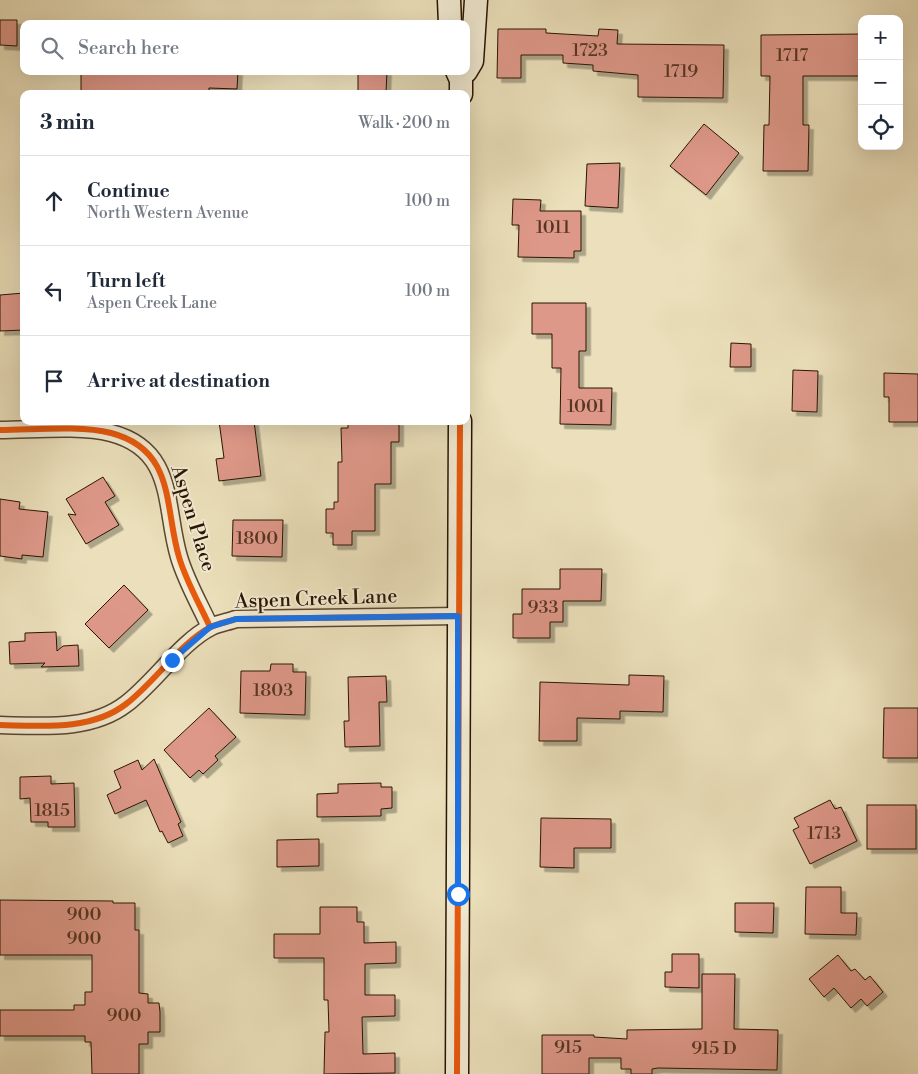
<!DOCTYPE html>
<meta charset="utf-8">
<style>
body{margin:0;font-family:"Libre Bodoni",serif;background:#f6f6f7;color:#1f2937}
.controls{position:absolute;right:15px;top:15px;display:grid;overflow:hidden;border-radius:10px;box-shadow:0 5px 20px #0002}
.controls button{width:45px;height:45px;display:grid;place-items:center;padding:0;border:0;border-bottom:1px solid #e0e1e3;background:#fff;color:#1f2937;font:25px sans-serif}
.stop{position:absolute;width:15px;height:15px;margin:-11px;border:4px solid #1a73e8;border-radius:50%;background:#fff}
.stop.end{background:#1a73e8;border-color:#fff;box-shadow:0 1px 5px #0008}
.list{margin:0;padding:0;list-style:none}
h2{display:flex;justify-content:space-between;align-items:center;height:65px;margin:0;padding:0 20px;font-size:21px}
h2 small{font-size:16px;font-weight:400;color:#747a83}
.list li{display:grid;grid-template-columns:32px 1fr auto;gap:15px;align-items:center;box-sizing:border-box;height:90px;padding:0 20px;border-top:1px solid #e0e1e3}
.list b{display:block;font-size:19px;white-space:nowrap}
.list p{margin:0;font-size:16px;white-space:nowrap;color:#747a83}
.list em{font-size:16px;font-style:normal;color:#747a83}
.icon{flex:none;width:28px;height:28px;fill:none;stroke:currentColor;stroke-width:2;stroke-linecap:round;stroke-linejoin:round}
.map{position:relative;flex:none;width:918px;height:1074px;overflow:hidden}
.search{position:absolute;background:#fff;box-shadow:0 5px 20px #0002;left:20px;top:20px;width:450px;height:55px;display:flex;align-items:center;gap:12px;box-sizing:border-box;padding:0 18px;border-radius:10px;color:#747a83;font-size:19px}
.panel{position:absolute;background:#fff;box-shadow:0 5px 20px #0002;left:20px;top:90px;width:450px;height:335px;border-radius:10px}
.map>svg:first-child{display:block}
</style>
<div class="map">
<svg width="918" height="1074" viewBox="0 0 918 1074">
<defs>
<filter id="shadow"><feDropShadow dx="4.5" dy="4.5" stdDeviation="0" flood-color="#0004"/></filter>
</defs>
<rect width="100%" height="100%" fill="#ebe0bb"/>
<filter id="stains"><feTurbulence type="fractalNoise" baseFrequency=".004" numOctaves="4"/><feColorMatrix values="0 0 0 0 .2 0 0 0 0 .09 0 0 0 0 .02 0 0 0 .5 -.17"/></filter>
<radialGradient id="worn" r=".72"><stop offset=".6" stop-color="#630" stop-opacity="0"/><stop offset="1" stop-color="#630" stop-opacity=".3"/></radialGradient>
<g fill="#de9889" stroke="#291401" filter="url(#shadow)">
<polygon points="0,20 17,20 17,46 0,45"/>
<polygon points="498,29 546,29 546,33 598,36 599,29 618,30 617,44 724,45 723,98 638,97 638,75 593,71 593,65 563,63 563,55 521,55 521,78 497,78"/>
<polygon points="862,34 862,76 803,76 803,125 809,125 808,171 763,171 764,125 769,125 770,76 761,76 761,35"/>
<polygon points="81,71 238,71 237,89 209,88 209,93 81,92"/>
<polygon points="358,71 387,71 386,93 358,93"/>
<polygon points="704,124 739,153 706,195 670,166"/>
<polygon points="620,163 618,208 585,206 587,164"/>
<polygon points="513,199 541,200 540,211 581,211 581,251 574,251 574,258 518,257 519,225 512,225"/>
<polygon points="24,293 24,330 0,331 0,295"/>
<polygon points="532,303 586,303 586,351 579,351 579,388 612,388 611,425 560,424 561,368 552,368 552,334 532,334"/>
<polygon points="731,343 751,344 751,367 730,367"/>
<polygon points="793,370 818,371 817,412 792,411"/>
<polygon points="884,373 918,374 918,422 889,422 889,397 884,397"/>
<polygon points="219,421 254,421 261,476 219,481 216,459 224,458"/>
<polygon points="348,421 399,421 399,442 391,442 391,484 375,484 375,531 352,531 352,545 333,545 333,533 326,533 326,509 334,509 334,502 338,502 338,462 342,462 341,428 348,428"/>
<polygon points="103,477 115,496 105,502 119,525 86,544 68,514 76,515 66,499"/>
<polygon points="0,499 20,502 19,509 48,512 43,557 22,555 22,559 0,556"/>
<polygon points="233,520 283,520 282,557 232,556"/>
<polygon points="560,569 602,569 601,601 563,601 563,622 550,622 550,638 513,638 513,614 522,614 522,589 560,589"/>
<polygon points="124,585 148,610 109,648 85,624"/>
<polygon points="56,632 57,651 63,646 78,645 79,666 41,667 45,663 10,664 9,642 25,641 25,633"/>
<polygon points="271,664 293,664 293,672 306,672 305,715 240,713 241,671 270,671"/>
<polygon points="629,675 664,676 663,712 620,711 620,719 577,718 577,741 539,741 540,682 629,685"/>
<polygon points="386,676 387,702 379,702 380,746 345,747 344,721 349,721 348,677"/>
<polygon points="209,708 236,737 215,756 218,760 203,774 199,770 190,778 164,750"/>
<polygon points="884,708 918,708 918,758 883,758"/>
<polygon points="154,759 181,822 178,824 183,836 168,843 162,831 160,832 146,800 115,814 107,795 121,788 114,771 138,760 142,770"/>
<polygon points="51,776 51,784 74,783 75,827 48,827 48,822 31,822 30,798 20,799 20,777"/>
<polygon points="381,783 381,787 392,787 392,808 381,809 381,816 317,817 317,794 338,793 338,784"/>
<polygon points="830,800 835,809 841,807 857,841 810,864 793,830 799,827 794,818"/>
<rect x="867" y="805" width="49" height="44"/>
<polygon points="541,818 611,819 611,848 574,848 574,868 540,867"/>
<polygon points="319,839 319,866 277,867 277,840"/>
<polygon points="806,887 841,887 841,913 857,913 856,935 805,934"/>
<polygon points="0,900 113,901 113,903 135,903 135,930 139,930 139,993 148,994 148,1003 159,1003 160,1012 160,1032 148,1032 148,1044 139,1044 139,1074 92,1074 91,1042 85,1042 85,1036 0,1036 0,1010 74,1010 74,1005 85,1005 85,992 92,992 92,955 0,955"/>
<polygon points="735,903 774,903 773,933 735,932"/>
<polygon points="320,907 357,907 357,922 364,922 364,943 396,942 396,963 365,964 365,995 395,995 395,1016 362,1017 363,1054 395,1053 395,1073 324,1074 325,1032 329,1032 328,1000 324,1000 324,958 274,958 274,934 320,934"/>
<polygon points="672,954 699,954 699,988 665,987 665,972 672,972"/>
<polygon points="838,955 851,971 855,969 865,980 870,976 883,992 867,1006 861,999 851,1008 834,988 824,997 809,979"/>
<polygon points="702,974 735,974 734,1029 778,1030 777,1070 658,1068 652,1069 652,1074 631,1074 631,1069 621,1069 621,1058 589,1058 589,1074 542,1074 542,1035 594,1035 594,1037 627,1039 627,1030 702,1029"/>
</g>
<g fill="none" stroke-linecap="round" stroke-linejoin="round">
<g stroke="#5a4730" stroke-width="19">
<g id="street">
<path d="M0 430C32 430 80 425 111 433 176 450 164 507 179 557 186 581 200 605 210 627"/>
<path d="M0 725C41 726 91 731 126 704 154 683 181 642 211 627 219 623 228 622 236 619L459 616"/>
</g>
</g>
<g stroke="#291401" stroke-width="25">
<g id="secondary">
<polyline points="449,0 450,24"/>
<polyline points="457,71 461,80 461,94"/>
<polyline points="466,71 472,61 476,0"/>
<polyline points="457,1074 460,421"/>
</g>
</g>
<use href="#street" stroke="#f2ebd3" stroke-width="16"/>
<use href="#secondary" stroke="#f2ebd3" stroke-width="22"/>
<g stroke="#f2ebd3" stroke-width="9">
<g id="cycleway">
<path d="M0 430C32 430 80 425 111 433 176 450 164 507 179 557 186 581 200 605 210 627"/>
<path d="M0 725C41 726 91 731 126 704 154 683 181 642 211 627 219 623 228 622 236 619L459 616"/>
<polyline points="457,1074 460,421"/>
</g>
</g>
<use href="#cycleway" stroke="#e8590c" stroke-width="6"/>
</g>
<g fill="none" stroke-linecap="round" stroke-linejoin="round">
<polyline stroke="#1a73e8" stroke-width="6" points="172,660 210,627 236,619 458,616 458,894"/>
</g>
<g text-anchor="middle" stroke-width="4" stroke-linejoin="round" paint-order="stroke">
<g font-size="18" fill="#563523">
<text x="590" y="56">1723</text>
<text x="792" y="61">1717</text>
<text x="681" y="77">1719</text>
<text x="553" y="233">1011</text>
<text x="586" y="412">1001</text>
<text x="257" y="544">1800</text>
<text x="543" y="613">933</text>
<text x="273" y="696">1803</text>
<text x="52" y="816">1815</text>
<text x="824" y="839">1713</text>
<text x="84" y="920">900</text>
<text x="84" y="944">900</text>
<text x="124" y="1021">900</text>
<text x="568" y="1053">915</text>
<text x="714" y="1054">915 D</text>
</g>
<g font-size="20" fill="#291401" stroke="#f2ebd3">
<text transform="translate(194 518) rotate(73)" y="7">Aspen Place</text>
<text transform="translate(316 598) rotate(-2)" y="7">Aspen Creek Lane</text>
</g>
</g>
<rect width="100%" height="100%" filter="url(#stains)"/>
<rect width="100%" height="100%" fill="url(#worn)"/>
</svg>
<div class="controls">
<button>+</button>
<button>−</button>
<button><svg class="icon" aria-label="locate" viewBox="0 0 24 24"><circle cx="12" cy="12" r="6"/><path d="M12 2v4M12 18v4M2 12h4M18 12h4"/></svg></button>
</div>
<div class="stop" style="left:458px;top:894px"></div>
<div class="stop end" style="left:172px;top:660px"></div>
<div class="search"><svg class="icon" aria-label="search" viewBox="0 0 24 24"><circle cx="10" cy="10" r="6"/><path d="M15 15l6 6"/></svg>Search here</div>
<section class="panel">
<h2>3 min<small>Walk · 200 m</small></h2>
<ul class="list">
<li><svg class="icon" aria-label="ahead" viewBox="0 0 24 24"><path d="M12 20V5M6 11l6-6 6 6"/></svg><div><b>Continue</b><p>North Western Avenue</p></div><em>100 m</em></li>
<li><svg class="icon" aria-label="left" viewBox="0 0 24 24"><path d="M17 20v-9H6M10 6l-5 5 5 5"/></svg><div><b>Turn left</b><p>Aspen Creek Lane</p></div><em>100 m</em></li>
<li><svg class="icon" aria-label="arrive" viewBox="0 0 24 24"><path d="M6 21V4h12l-3 4 3 4H6"/></svg><div><b>Arrive at destination</b></div></li>
</ul>
</section>
</div>
